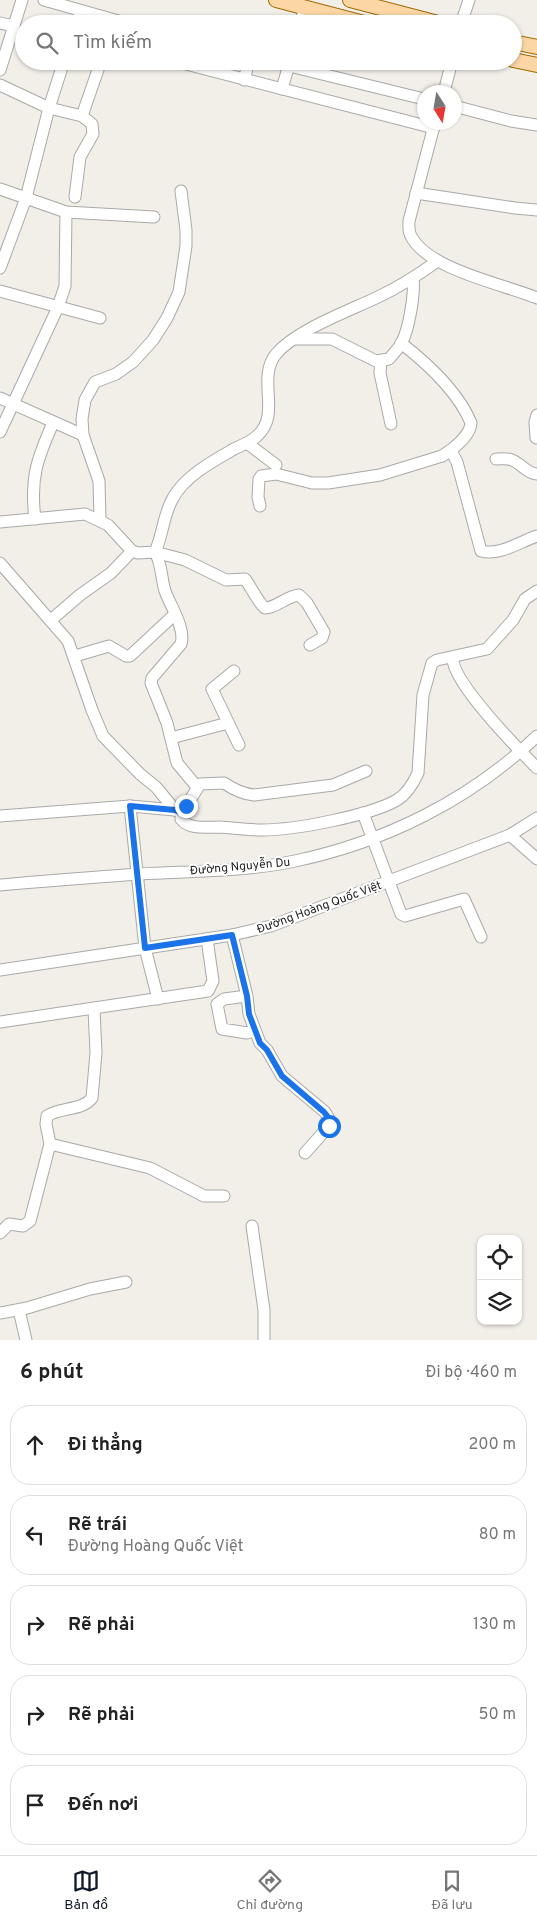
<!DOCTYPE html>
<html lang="vi">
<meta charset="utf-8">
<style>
body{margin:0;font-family:Overpass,sans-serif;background:#f2f2f2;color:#222}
.controls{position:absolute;right:15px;bottom:15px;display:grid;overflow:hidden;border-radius:10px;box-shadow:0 1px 4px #0004}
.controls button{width:45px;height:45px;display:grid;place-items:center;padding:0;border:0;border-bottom:1px solid #e0e0e0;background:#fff;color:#222;font:25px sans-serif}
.compass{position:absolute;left:417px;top:85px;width:45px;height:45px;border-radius:50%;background:#fff;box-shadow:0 1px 4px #0004;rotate:169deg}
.stop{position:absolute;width:15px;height:15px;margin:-11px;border:4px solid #1a73e8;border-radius:50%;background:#fff}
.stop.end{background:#1a73e8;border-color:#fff;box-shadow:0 1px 5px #0008}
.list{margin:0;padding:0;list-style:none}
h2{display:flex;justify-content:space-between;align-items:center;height:65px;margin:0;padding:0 20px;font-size:21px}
h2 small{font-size:16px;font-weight:400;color:#767676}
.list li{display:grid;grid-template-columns:32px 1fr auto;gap:15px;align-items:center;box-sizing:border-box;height:80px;margin:0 10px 10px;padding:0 10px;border:1px solid #e0e0e0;border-radius:20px}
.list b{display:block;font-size:19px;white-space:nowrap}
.list p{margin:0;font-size:16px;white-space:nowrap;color:#767676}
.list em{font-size:16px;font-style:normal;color:#767676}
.icon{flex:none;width:28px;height:28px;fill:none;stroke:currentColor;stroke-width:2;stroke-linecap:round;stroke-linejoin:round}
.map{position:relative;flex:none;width:537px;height:1340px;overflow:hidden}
.search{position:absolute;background:#fff;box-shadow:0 1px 4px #0004;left:15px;right:15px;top:15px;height:55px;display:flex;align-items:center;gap:12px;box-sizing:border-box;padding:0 18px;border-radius:28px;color:#767676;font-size:19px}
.sheet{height:515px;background:#fff}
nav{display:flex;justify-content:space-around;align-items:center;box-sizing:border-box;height:70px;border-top:1px solid #e0e0e0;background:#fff;font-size:14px;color:#767676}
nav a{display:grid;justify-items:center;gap:2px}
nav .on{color:#111827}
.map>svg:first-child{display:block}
</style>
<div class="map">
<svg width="537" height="1340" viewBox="0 0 537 1340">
<rect width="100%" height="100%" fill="#f2efe9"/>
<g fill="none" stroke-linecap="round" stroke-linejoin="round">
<g stroke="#a9a9a9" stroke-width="13">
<g id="minor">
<polyline points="44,0 129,24"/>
<polyline points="0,23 14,26"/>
<polyline points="76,24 81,11"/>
<polyline points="300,24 305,8"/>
<polyline points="461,24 469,0"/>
<polyline points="174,61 434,128"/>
<polyline points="269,61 424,99"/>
<polyline points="0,70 22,0"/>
<polyline points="244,80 249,61"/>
<polyline points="0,85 49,108 82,116 92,124 93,134 80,157 75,197"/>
<polyline points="282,89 290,61"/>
<polyline points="444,92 452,61"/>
<polyline points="454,106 511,121 537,125"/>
<polyline points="82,116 101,61"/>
<path d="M435 122 409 221C409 226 408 231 411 236 427 269 503 284 537 298"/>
<polyline points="0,189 66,212 154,217"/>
<polyline points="416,193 515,208 537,210"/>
<polyline points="0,268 26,198 49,108 64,61"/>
<polyline points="0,291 100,318"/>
<path d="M295 339H332L376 361 389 359C393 354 398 349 401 344 409 330 415 293 413 278"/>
<polyline points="381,361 380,373 391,424"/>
<polyline points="0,398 83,435"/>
<polyline points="0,432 58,307 65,286 66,212"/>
<polyline points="536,438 535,422 537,415"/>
<polyline points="247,443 276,465"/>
<path d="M451 451 457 462 481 551C500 556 519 542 537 536"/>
<path d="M496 459C501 459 507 458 512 460 522 464 526 473 537 474"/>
<path d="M260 506 258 497 259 479 261 476 276 474 312 483H328L380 475 442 456C453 449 470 436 471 423 458 391 428 364 401 343"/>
<path d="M35 519C30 478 37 459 53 423"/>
<polyline points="100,520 99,481 83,435 82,419 85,400 95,382 116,374 133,362 153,340 167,318 179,292 186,246 186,230 181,191"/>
<path d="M0 522 85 514 108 525 132 551 138 553 155 552C162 564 161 578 165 591 170 605 186 629 181 644L152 678 151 683 167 723 177 763 197 787"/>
<polyline points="0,563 68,641 92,710 103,736 140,774 156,787 175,810 182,813"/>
<polyline points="51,620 80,595 111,573 132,551"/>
<path d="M310 645 322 638 324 632 307 603 299 595C286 596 277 608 265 608 259 604 251 587 245 579L226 580 185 560 155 552C163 535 163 515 173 498 185 476 213 461 234 449 242 445 251 442 257 436 282 414 256 379 276 354 296 330 349 311 378 297 399 287 418 275 436 262"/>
<polyline points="75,656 109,646 126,656 130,656 175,614"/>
<path d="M453 657C450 680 519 750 537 768"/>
<polyline points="234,671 212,689 239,745"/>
<polyline points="171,738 228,723"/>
<path d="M366 771 333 785 254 795C242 794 233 789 224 783L200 784 182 813 181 819C189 830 207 827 220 827 234 828 248 830 262 830 294 830 369 816 397 800 407 794 413 784 418 773L423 695 432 663 437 660 487 649 513 620 525 599 537 591"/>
<polyline points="130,806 145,948 158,999"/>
<polyline points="363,813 401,914 405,916 464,899 481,937"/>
<polyline points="0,816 130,806 175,810"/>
<polyline points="510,835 537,859"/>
<path d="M0 885C47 881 93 877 140 874 191 871 244 872 295 861 385 842 470 800 537 736"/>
<polyline points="232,935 247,996 224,999 217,1004 222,1029 247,1033 255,1030 249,1014 247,996"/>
<polyline points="0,970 232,935 271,926 510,835 537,818"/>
<polyline points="0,1022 208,991 213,981 207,939"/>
<path d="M255 1030 260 1043 267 1050 282 1076 325 1112C328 1117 331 1120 329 1126L305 1153"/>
<polyline points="50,1144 150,1168 204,1196 224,1196"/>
<polyline points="252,1226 264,1310 264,1340"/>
<path d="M0 1233 9 1224 23 1226 30 1221 50 1144 46 1124 47 1116C61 1107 82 1111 92 1098L96 1053 94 1009"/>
<polyline points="19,1310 26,1340"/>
<polyline points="0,1313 27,1308 90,1289 126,1282"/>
</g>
</g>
<g stroke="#a06b00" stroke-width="16">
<g id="major">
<polyline points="276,0 368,24"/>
<polyline points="350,0 442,24"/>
<polyline points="513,42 537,47"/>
<polyline points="513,60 537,65"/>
</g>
</g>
<use href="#minor" stroke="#fff" stroke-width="11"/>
<use href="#major" stroke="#fcd6a4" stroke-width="14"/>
</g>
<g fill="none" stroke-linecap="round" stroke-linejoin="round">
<path stroke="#1a73e8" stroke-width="6" d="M186 806 182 813 175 810 130 806 145 948 232 935 247 996 249 1014 260 1043 267 1050 282 1076 324 1112C328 1117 331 1120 329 1126"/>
</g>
<g text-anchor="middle" stroke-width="4" stroke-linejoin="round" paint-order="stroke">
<g font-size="12" fill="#222" stroke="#fff">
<text transform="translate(240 866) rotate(-5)" y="4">Đường Nguyễn Du</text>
<text transform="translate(319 907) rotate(-20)" y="4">Đường Hoàng Quốc Việt</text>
</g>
</g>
</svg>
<div class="controls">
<button><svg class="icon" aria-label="locate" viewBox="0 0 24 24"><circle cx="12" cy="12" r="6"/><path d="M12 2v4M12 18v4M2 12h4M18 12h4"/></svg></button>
<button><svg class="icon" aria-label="layers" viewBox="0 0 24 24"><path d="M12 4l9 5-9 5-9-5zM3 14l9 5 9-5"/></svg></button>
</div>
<svg class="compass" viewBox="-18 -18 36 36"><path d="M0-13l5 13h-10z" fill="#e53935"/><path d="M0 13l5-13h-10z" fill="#767676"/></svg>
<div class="stop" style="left:329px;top:1126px"></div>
<div class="stop end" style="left:186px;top:806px"></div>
<div class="search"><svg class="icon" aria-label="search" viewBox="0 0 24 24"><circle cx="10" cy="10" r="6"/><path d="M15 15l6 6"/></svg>Tìm kiếm</div>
</div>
<section class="sheet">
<h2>6 phút<small>Đi bộ · 460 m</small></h2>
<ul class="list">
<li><svg class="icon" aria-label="ahead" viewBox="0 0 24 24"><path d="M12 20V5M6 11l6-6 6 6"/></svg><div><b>Đi thẳng</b></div><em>200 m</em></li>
<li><svg class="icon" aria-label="left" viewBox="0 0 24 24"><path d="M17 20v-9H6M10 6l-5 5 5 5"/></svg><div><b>Rẽ trái</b><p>Đường Hoàng Quốc Việt</p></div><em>80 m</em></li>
<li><svg class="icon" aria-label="right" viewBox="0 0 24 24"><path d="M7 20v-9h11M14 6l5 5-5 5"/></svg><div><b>Rẽ phải</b></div><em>130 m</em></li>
<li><svg class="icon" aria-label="right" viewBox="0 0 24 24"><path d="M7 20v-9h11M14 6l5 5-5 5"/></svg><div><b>Rẽ phải</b></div><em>50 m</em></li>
<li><svg class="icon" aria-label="arrive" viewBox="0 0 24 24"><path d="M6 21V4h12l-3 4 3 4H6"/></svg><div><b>Đến nơi</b></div></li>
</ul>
</section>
<nav>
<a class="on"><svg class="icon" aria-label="map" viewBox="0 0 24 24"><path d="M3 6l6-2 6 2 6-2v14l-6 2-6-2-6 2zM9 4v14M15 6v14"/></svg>Bản đồ</a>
<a><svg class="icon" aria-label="directions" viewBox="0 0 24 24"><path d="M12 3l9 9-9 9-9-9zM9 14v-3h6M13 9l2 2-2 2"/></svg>Chỉ đường</a>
<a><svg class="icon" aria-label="saved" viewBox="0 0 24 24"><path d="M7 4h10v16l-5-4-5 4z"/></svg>Đã lưu</a>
</nav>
